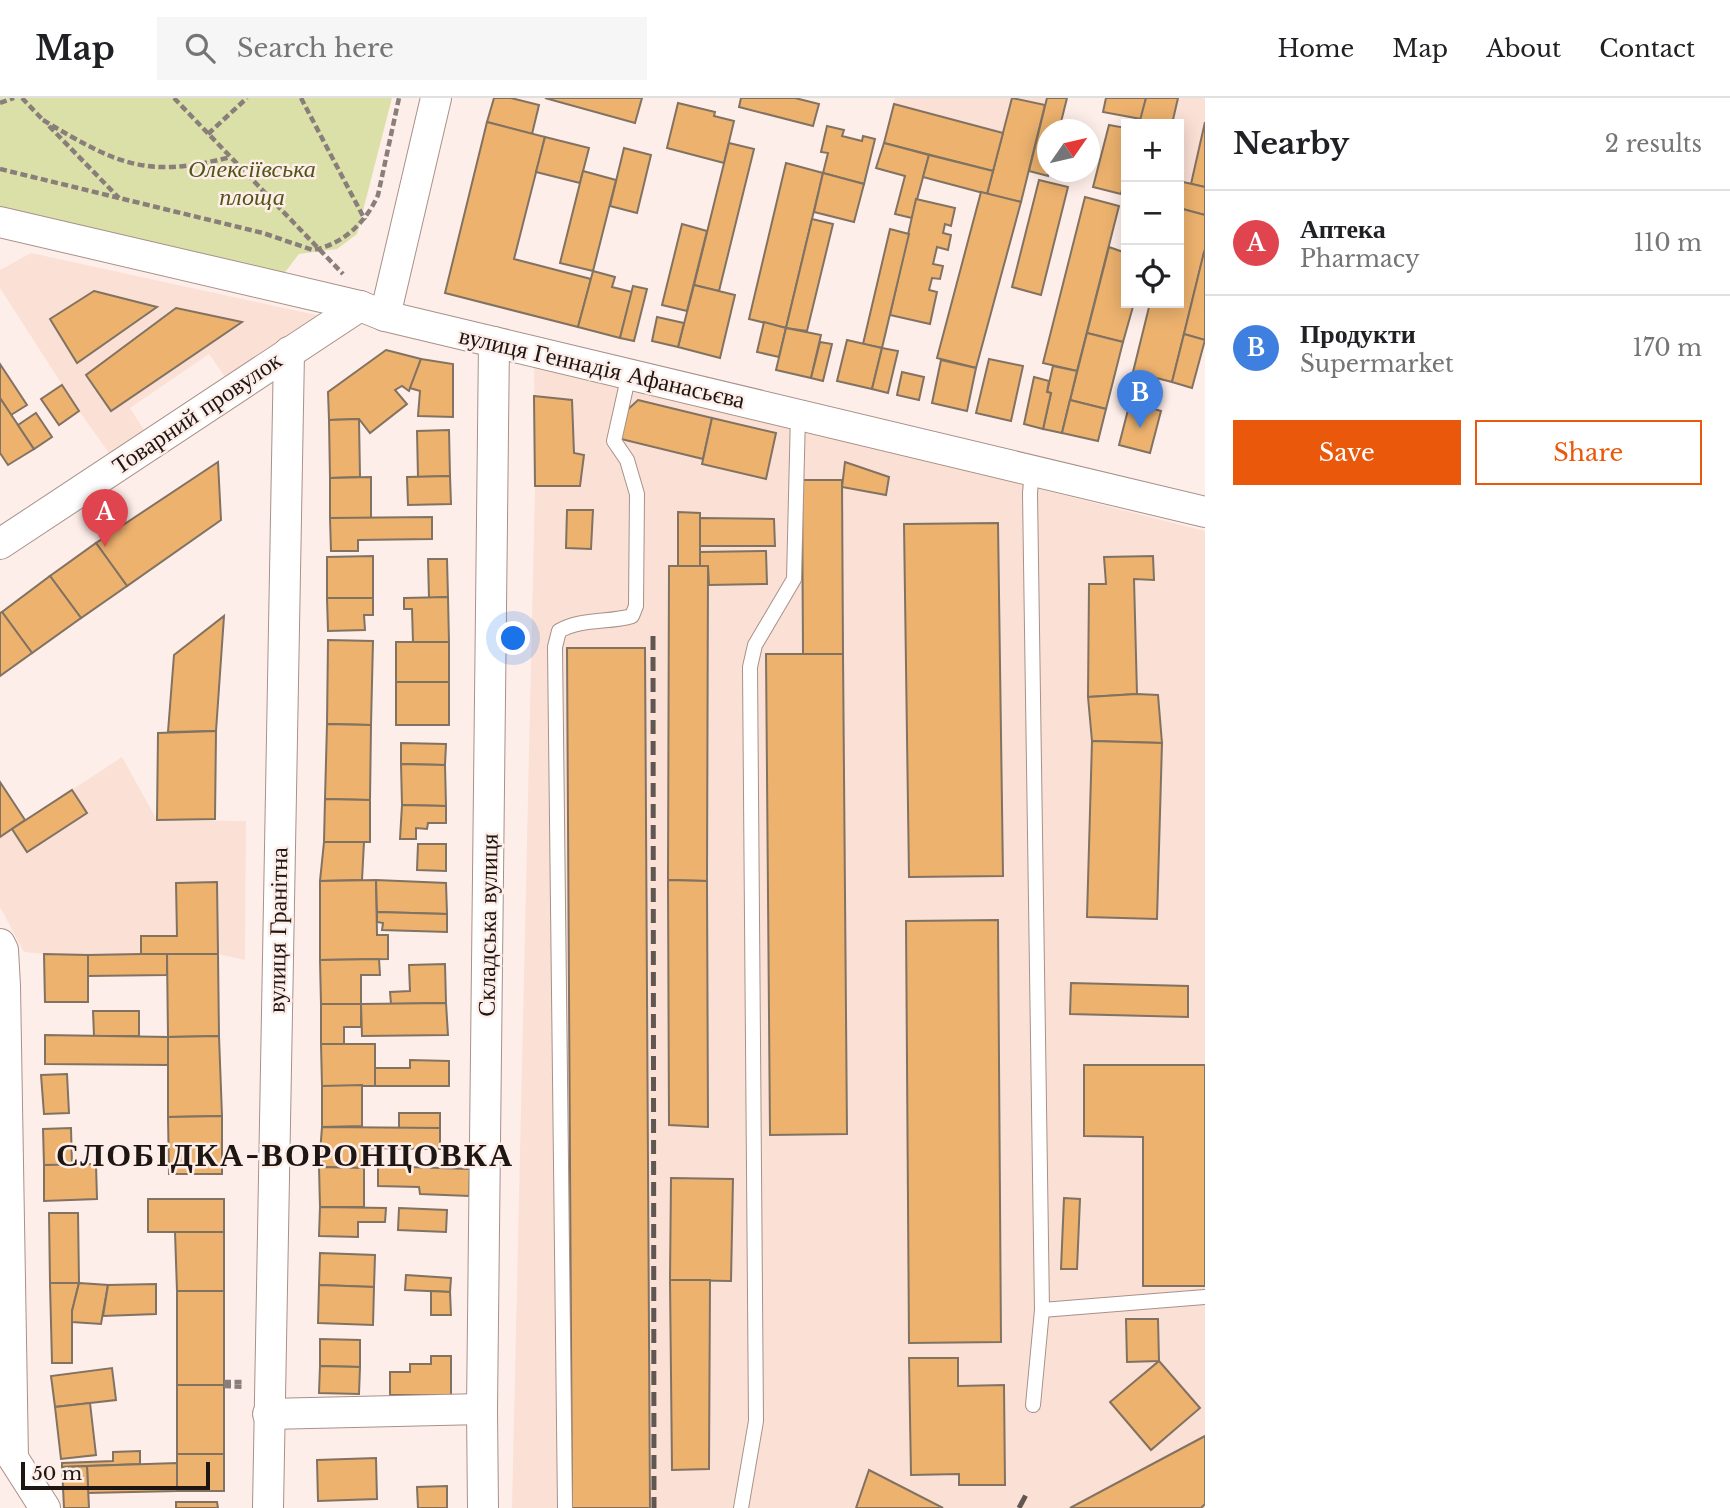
<!DOCTYPE html>
<meta charset="utf-8">
<style>
body{margin:0;font-family:"Libre Baskerville",serif;background:#f6f6f6;color:#202124}
.controls{position:absolute;right:21px;top:21px;display:grid;overflow:hidden;border-radius:0px;box-shadow:0 4px 18px #0003}
.controls button{width:63px;height:63px;display:grid;place-items:center;padding:0;border:0;border-bottom:2px solid #e0e0e0;background:#fff;color:#202124;font:35px sans-serif}
.compass{position:absolute;left:1037px;top:21px;width:63px;height:63px;border-radius:50%;background:#fff;box-shadow:0 4px 18px #0003;rotate:56deg}
.scale{position:absolute;left:21px;bottom:18px;width:189px;box-sizing:border-box;padding-left:7px;border:4px solid #1e1613;border-top:0;font-size:19px;line-height:24px;white-space:nowrap;color:#1e1613;-webkit-text-stroke:5px #feeee9;paint-order:stroke}
.you{position:absolute;left:514px;top:541px;width:24px;height:24px;margin:-18px;border:5px solid #fff;border-radius:50%;background:#1a73e8;box-shadow:0 0 0 10px #1a73e833}
.badge{display:grid;place-items:center;width:46px;height:46px;border-radius:50%;background:#ea580c;color:#fff;font-size:23px;font-weight:700}
.pin{position:absolute;translate:-50% -58px;filter:drop-shadow(0 2px 4px #0008)}
.pin::after{content:'';position:absolute;top:37px;width:24px;height:21px;background:inherit;clip-path:polygon(0 0,100% 0,50% 100%)}
.list{margin:0;padding:0;list-style:none}
h2{display:flex;justify-content:space-between;align-items:center;height:91px;margin:0;padding:0 28px;font-size:30px}
h2 small{font-size:23px;font-weight:400;color:#757577}
.list li{display:grid;grid-template-columns:46px 1fr auto;gap:21px;align-items:center;box-sizing:border-box;height:105px;padding:0 28px;border-top:2px solid #e0e0e0}
.list b{display:block;font-size:26px;white-space:nowrap}
.list p{margin:0;font-size:23px;white-space:nowrap;color:#757577}
.list em{font-size:23px;font-style:normal;color:#757577}
.actions{display:flex;gap:14px;padding:21px 28px}
.actions a{flex:1;padding:16px 0;border:2px solid #ea580c;border-radius:0px;text-align:center;font-size:24px;color:#ea580c}
.actions .main{background:#ea580c;color:#fff}
.icon{flex:none;width:38px;height:38px;fill:none;stroke:currentColor;stroke-width:2;stroke-linecap:round;stroke-linejoin:round}
.map{position:relative;flex:none;width:1205px;height:1410px;overflow:hidden}
header{display:flex;align-items:center;gap:42px;box-sizing:border-box;height:98px;padding:0 35px;background:#fff;border-bottom:2px solid #e0e0e0}
header strong{font-size:33px}
nav{display:flex;gap:38px;margin-inline-start:auto;font-size:24px}
.search{width:490px;height:63px;background:#f6f6f6;display:flex;align-items:center;gap:18px;box-sizing:border-box;padding:0 24px;border-radius:0px;color:#757577;font-size:26px}
main{display:flex}
aside{flex:1;background:#fff}
.map>svg:first-child{display:block}
</style>
<header>
<strong>Map</strong>
<div class="search"><svg class="icon" aria-label="search" viewBox="0 0 24 24"><circle cx="10" cy="10" r="6"/><path d="M15 15l6 6"/></svg>Search here</div>
<nav><a>Home</a><a>Map</a><a>About</a><a>Contact</a></nav>
</header>
<main>
<div class="map">
<svg width="1205" height="1410" viewBox="0 0 1205 1410">
<rect width="100%" height="100%" fill="#feeee9"/>
<g fill="#fbe0d6">
<polygon points="895,0 1047,0 1021,104 993,73 884,45"/>
<polygon points="1146,0 1205,0 1205,117 1179,110 1179,26 1139,26"/>
<polygon points="31,155 330,220 230,286 209,256 130,310 149,340 114,362 79,313 0,190 0,172"/>
<polygon points="534,263 1205,433 1205,1410 512,1410 535,388"/>
<polygon points="122,659 157,722 246,723 245,862 218,856 44,856 24,854 0,809 0,739"/>
</g>
<polygon fill="#dbe0a8" points="0,0 392,0 357,136 337,151 299,156 282,178 0,115"/>
<g fill="#edb26e" stroke="#817262" stroke-width="2">
<polygon points="494,0 511,0 539,7 532,36 487,24"/>
<polygon points="545,0 642,0 635,25"/>
<polygon points="741,0 795,0 819,6 813,28 739,9"/>
<polygon points="1012,0 1045,7 1021,104 987,96"/>
<polygon points="1047,0 1067,0 1059,32 1048,32 1048,78 1029,73"/>
<polygon points="1106,0 1146,0 1141,21 1103,14"/>
<polygon points="1146,0 1178,0 1172,26 1139,26"/>
<polygon points="678,5 715,14 714,18 734,23 724,65 667,50"/>
<polygon points="894,6 1003,35 993,73 884,45"/>
<polygon points="487,24 545,39 514,161 591,181 578,229 445,195"/>
<polygon points="1205,24 1205,89 1191,86"/>
<polygon points="1109,27 1126,30 1126,75 1121,96 1093,89"/>
<polygon points="827,28 844,32 842,38 862,43 863,38 875,41 864,86 823,75 828,55 821,54"/>
<polygon points="545,39 589,50 580,85 536,74"/>
<polygon points="729,45 754,51 719,193 694,187"/>
<polygon points="884,45 929,57 912,120 895,116 905,78 876,70"/>
<polygon points="624,50 651,57 637,115 610,108"/>
<polygon points="929,57 993,73 987,96 923,79"/>
<polygon points="786,65 823,75 786,230 749,221"/>
<polygon points="583,73 616,82 593,173 560,165"/>
<polygon points="823,75 864,86 854,124 814,114"/>
<polygon points="1039,82 1068,89 1041,197 1012,189"/>
<polygon points="1179,83 1205,89 1205,117 1179,110"/>
<polygon points="981,94 1021,104 976,270 937,260"/>
<polygon points="1085,99 1119,108 1077,273 1043,265"/>
<polygon points="916,101 955,110 951,128 945,126 943,135 951,137 948,152 937,149 933,166 943,168 940,181 932,180 929,192 937,194 930,226 890,217"/>
<polygon points="1179,110 1205,117 1205,151 1172,284 1133,274 1150,205 1179,205"/>
<polygon points="812,121 833,126 807,233 786,230"/>
<polygon points="682,126 707,133 687,213 662,207"/>
<polygon points="890,131 909,136 882,250 863,246"/>
<polygon points="1109,149 1126,155 1126,205 1134,205 1123,244 1087,235"/>
<polygon points="1204,154 1205,154 1205,242 1184,236"/>
<polygon points="593,173 615,179 612,189 632,194 620,240 578,229"/>
<polygon points="694,187 735,197 720,260 678,249"/>
<polygon points="633,188 647,191 634,243 620,240"/>
<polygon points="94,193 157,209 77,265 50,221"/>
<polygon points="176,210 242,224 111,313 86,277"/>
<polygon points="657,219 684,225 678,249 652,243"/>
<polygon points="764,224 786,230 779,259 757,254"/>
<polygon points="786,230 821,237 811,280 776,272"/>
<polygon points="1087,235 1123,244 1106,311 1070,302"/>
<polygon points="1184,236 1205,242 1192,290 1172,284"/>
<polygon points="847,242 882,250 872,291 837,283"/>
<polygon points="820,244 832,246 823,283 811,280"/>
<polygon points="882,250 898,253 888,295 872,291"/>
<polygon points="386,252 421,261 409,293 402,288 395,292 407,306 370,335 359,321 329,322 328,294"/>
<polygon points="421,261 453,266 453,319 418,318 420,293 410,290"/>
<polygon points="989,261 1023,268 1011,323 976,315"/>
<polygon points="941,262 976,270 967,313 932,305"/>
<polygon points="0,266 27,307 11,317 0,300"/>
<polygon points="1053,268 1077,273 1062,335 1043,331 1051,295 1047,294"/>
<polygon points="902,274 924,279 919,302 897,297"/>
<polygon points="1034,279 1049,283 1047,294 1051,295 1043,331 1024,326"/>
<polygon points="62,287 79,313 59,327 41,301"/>
<polygon points="534,298 572,302 574,355 584,357 580,388 535,388"/>
<polygon points="0,300 34,351 8,367 0,355"/>
<polygon points="638,302 712,320 703,361 621,341 623,316"/>
<polygon points="1070,302 1106,311 1098,343 1062,335"/>
<polygon points="1130,304 1161,313 1150,355 1119,347"/>
<polygon points="36,315 52,339 34,351 18,327"/>
<polygon points="712,320 776,335 766,381 702,366"/>
<polygon points="359,321 360,379 330,380 329,322"/>
<polygon points="449,332 450,378 418,379 417,333"/>
<polygon points="218,364 221,422 127,488 96,445"/>
<polygon points="845,364 889,379 886,397 842,389"/>
<polygon points="450,378 451,406 408,407 407,379"/>
<polygon points="371,379 371,420 330,420 330,380"/>
<polygon points="802,382 842,382 843,556 803,556"/>
<polygon points="567,412 593,412 591,451 566,450"/>
<polygon points="678,414 700,415 700,468 678,468"/>
<polygon points="432,419 432,441 358,442 358,453 331,453 330,420"/>
<polygon points="700,420 774,421 775,448 700,448"/>
<polygon points="998,425 1003,778 909,779 904,426"/>
<polygon points="96,445 127,488 81,520 50,478"/>
<polygon points="766,453 767,486 709,487 708,468 700,468 700,454"/>
<polygon points="373,458 373,500 327,500 327,459"/>
<polygon points="1153,458 1154,482 1134,481 1137,596 1088,599 1089,486 1106,486 1104,459"/>
<polygon points="428,461 447,461 448,499 429,500"/>
<polygon points="669,468 708,468 707,783 668,782"/>
<polygon points="50,478 81,520 32,555 2,514"/>
<polygon points="448,499 449,544 413,544 412,511 404,511 404,500"/>
<polygon points="327,500 373,500 373,517 364,517 365,532 328,533"/>
<polygon points="2,514 32,555 0,578 0,515"/>
<polygon points="224,518 216,633 168,634 174,557"/>
<polygon points="328,542 373,543 371,627 327,626"/>
<rect x="396" y="544" width="53" height="40"/>
<polygon points="567,550 645,550 650,1410 572,1410"/>
<polygon points="766,556 843,556 847,1036 770,1037"/>
<rect x="396" y="584" width="53" height="43"/>
<polygon points="1137,596 1158,597 1162,645 1092,643 1088,599"/>
<polygon points="327,626 371,627 370,702 325,701"/>
<polygon points="216,633 215,721 157,722 158,635"/>
<polygon points="1092,643 1162,645 1157,821 1087,819"/>
<polygon points="401,645 446,646 445,667 401,666"/>
<polygon points="401,666 445,667 446,708 402,707"/>
<polygon points="0,684 25,722 0,739"/>
<polygon points="72,692 87,715 27,754 12,731"/>
<polygon points="325,701 370,702 370,744 324,744"/>
<polygon points="402,707 446,708 446,725 428,725 427,731 416,730 416,741 400,741"/>
<polygon points="324,744 364,744 362,782 320,783"/>
<polygon points="418,746 446,746 446,773 417,772"/>
<polygon points="376,782 377,837 388,837 388,861 320,862 320,783"/>
<polygon points="376,782 446,785 447,816 377,814"/>
<polygon points="668,782 707,783 708,1029 669,1027"/>
<polygon points="217,784 218,856 141,856 141,838 177,838 176,785"/>
<polygon points="377,814 447,816 447,834 382,832 383,825 377,824"/>
<polygon points="998,822 1001,1244 909,1245 906,823"/>
<polygon points="44,856 88,857 88,904 45,904"/>
<polygon points="141,856 167,856 167,877 88,878 88,857"/>
<polygon points="167,856 218,856 219,938 168,939"/>
<polygon points="379,861 380,877 361,877 361,906 321,906 320,862"/>
<polygon points="445,866 446,905 391,906 390,894 410,893 409,867"/>
<polygon points="1071,885 1188,888 1188,919 1070,916"/>
<polygon points="446,905 448,937 362,938 361,906"/>
<polygon points="321,906 361,906 361,929 344,929 344,946 321,946"/>
<polygon points="93,913 139,913 139,938 94,938"/>
<polygon points="45,937 168,939 168,967 45,966"/>
<polygon points="219,938 222,1018 168,1019 168,939"/>
<polygon points="321,946 375,946 375,988 322,988"/>
<polygon points="410,962 449,963 449,988 375,988 375,970 410,970"/>
<polygon points="1084,967 1205,967 1205,1188 1143,1188 1143,1039 1084,1038"/>
<polygon points="67,976 69,1015 44,1016 41,977"/>
<polygon points="362,987 362,1028 322,1029 322,988"/>
<rect x="399" y="1015" width="41" height="15"/>
<polygon points="222,1018 222,1076 169,1076 168,1019"/>
<polygon points="322,1029 440,1030 440,1051 364,1050 364,1070 319,1069"/>
<polygon points="71,1030 72,1067 44,1067 43,1031"/>
<polygon points="96,1066 97,1101 44,1103 44,1067"/>
<polygon points="378,1068 470,1071 469,1098 420,1096 419,1089 378,1088"/>
<polygon points="319,1069 364,1070 364,1109 320,1109"/>
<polygon points="671,1080 733,1081 731,1183 670,1182"/>
<polygon points="1064,1100 1080,1101 1077,1171 1061,1171"/>
<rect x="148" y="1101" width="76" height="33"/>
<polygon points="320,1109 386,1110 385,1124 358,1124 358,1139 319,1138"/>
<polygon points="399,1110 447,1112 446,1134 398,1132"/>
<polygon points="49,1115 78,1115 79,1185 50,1185"/>
<polygon points="175,1134 224,1134 224,1193 177,1193"/>
<polygon points="320,1155 375,1157 374,1189 319,1187"/>
<polygon points="406,1177 451,1180 450,1194 405,1192"/>
<polygon points="670,1182 710,1182 709,1371 672,1372"/>
<polygon points="50,1185 79,1185 72,1213 72,1265 52,1265"/>
<polygon points="79,1185 108,1187 101,1226 72,1224 72,1213"/>
<polygon points="156,1186 156,1216 103,1218 108,1187"/>
<polygon points="319,1187 374,1189 373,1227 318,1225"/>
<rect x="177" y="1193" width="47" height="94"/>
<polygon points="431,1193 450,1194 451,1217 431,1217"/>
<polygon points="1126,1221 1158,1221 1159,1263 1127,1264"/>
<polygon points="320,1241 360,1242 360,1269 320,1268"/>
<polygon points="431,1258 451,1258 451,1297 390,1297 390,1274 410,1274 410,1266 431,1266"/>
<polygon points="909,1260 958,1260 958,1288 1004,1287 1005,1387 959,1387 959,1376 911,1377"/>
<polygon points="1159,1263 1200,1310 1151,1352 1110,1304"/>
<polygon points="320,1268 360,1269 359,1296 319,1295"/>
<polygon points="112,1270 116,1302 55,1309 51,1278"/>
<rect x="177" y="1287" width="47" height="69"/>
<polygon points="90,1305 96,1357 61,1361 55,1309"/>
<polygon points="1205,1338 1205,1406 1201,1410 1070,1410"/>
<polygon points="140,1353 140,1366 62,1369 62,1365 113,1363 113,1354"/>
<rect x="177" y="1356" width="47" height="37"/>
<polygon points="376,1360 377,1401 318,1403 317,1362"/>
<polygon points="177,1365 177,1393 88,1395 87,1368"/>
<polygon points="87,1368 89,1410 64,1410 62,1369"/>
<polygon points="869,1372 943,1410 856,1410"/>
<polygon points="447,1388 447,1410 418,1410 417,1389"/>
<polygon points="176,1404 217,1404 218,1410 176,1410"/>
</g>
<g fill="none" stroke-linecap="round" stroke-linejoin="round">
<g stroke="#a89188" stroke-width="16">
<g id="lane">
<polyline points="1032,372 1030,395 1042,1212 1033,1307"/>
<polyline points="1042,1212 1205,1199"/>
<path d="M565 1410 555 549 559 533C581 520 609 525 632 518L636 508 637 396 627 362 614 343 629 276"/>
<polyline points="741,1410 756,1323 750,569 755,547 794,481 798,316"/>
</g>
</g>
<g stroke="#a89188" stroke-width="32">
<g id="street">
<polyline points="0,124 360,208 385,218 494,244 1205,414"/>
<polyline points="385,218 436,0"/>
<polyline points="0,446 360,208"/>
<polyline points="0,846 3,852 5,888 13,1360 45,1410"/>
<polyline points="268,1316 482,1311"/>
<polyline points="268,1410 289,254"/>
<polyline points="483,1410 482,1311 494,244"/>
</g>
</g>
<g stroke="#897e7a" stroke-width="4.5" stroke-dasharray="7 3.5" stroke-linecap="butt">
<polyline points="22,0 43,22"/>
<polyline points="174,0 343,176"/>
<polyline points="301,0 365,122"/>
<polyline points="0,5 14,0"/>
<path d="M43 22C117 66 145 81 231 59"/>
<polyline points="49,28 119,100"/>
<polyline points="208,36 247,0"/>
<path d="M0 71 263 135 313 152C344 146 366 124 378 97L399 0"/>
<polyline points="224,1284 244,1284"/>
<polyline points="224,1288 245,1289"/>
</g>
<use href="#lane" stroke="#fff" stroke-width="14"/>
<use href="#street" stroke="#fff" stroke-width="30"/>
<g stroke="#605652" stroke-width="5" stroke-dasharray="14 7" stroke-linecap="butt">
<polyline points="653,538 654,1410"/>
<polyline points="1019,1410 1027,1395"/>
</g>
</g>
<g text-anchor="middle" stroke-width="5" stroke-linejoin="round" paint-order="stroke">
<g font-size="24" font-style="italic" fill="#515414" stroke="#feeee9">
<text x="252" y="79">Олексіївська<tspan x="252" dy="28">площа</tspan></text>
</g>
<g font-size="24" fill="#1e1613" stroke="#feeee9">
<text transform="translate(602 270) rotate(13)" y="8">вулиця Геннадія Афанасьєва</text>
<text transform="translate(197 315) rotate(-34)" y="8">Товарний провулок</text>
<text transform="translate(488 827) rotate(-89)" y="8">Складська вулиця</text>
<text transform="translate(278 832) rotate(-89)" y="8">вулиця Гранітна</text>
</g>
<g font-size="32" font-weight="bold" letter-spacing="2" fill="#1e1613" stroke="#feeee9">
<text x="285" y="1068">СЛОБІДКА-ВОРОНЦОВКА</text>
</g>
</g>
</svg>
<div class="controls">
<button>+</button>
<button>−</button>
<button><svg class="icon" aria-label="locate" viewBox="0 0 24 24"><circle cx="12" cy="12" r="6"/><path d="M12 2v4M12 18v4M2 12h4M18 12h4"/></svg></button>
</div>
<svg class="compass" viewBox="-18 -18 36 36"><path d="M0-13l5 13h-10z" fill="#e53935"/><path d="M0 13l5-13h-10z" fill="#757577"/></svg>
<div class="scale">50 m</div>
<div class="you"></div>
<div class="pin badge" style="left:105px;top:449px;background:#e0444e">A</div>
<div class="pin badge" style="left:1140px;top:330px;background:#3f7fe0">B</div>
</div>
<aside>
<h2>Nearby<small>2 results</small></h2>
<ul class="list">
<li><span class="badge" style="background:#e0444e">A</span><div><b>Аптека</b><p>Pharmacy</p></div><em>110 m</em></li>
<li><span class="badge" style="background:#3f7fe0">B</span><div><b>Продукти</b><p>Supermarket</p></div><em>170 m</em></li>
</ul>
<div class="actions"><a class="main">Save</a><a>Share</a></div>
</aside>
</main>
